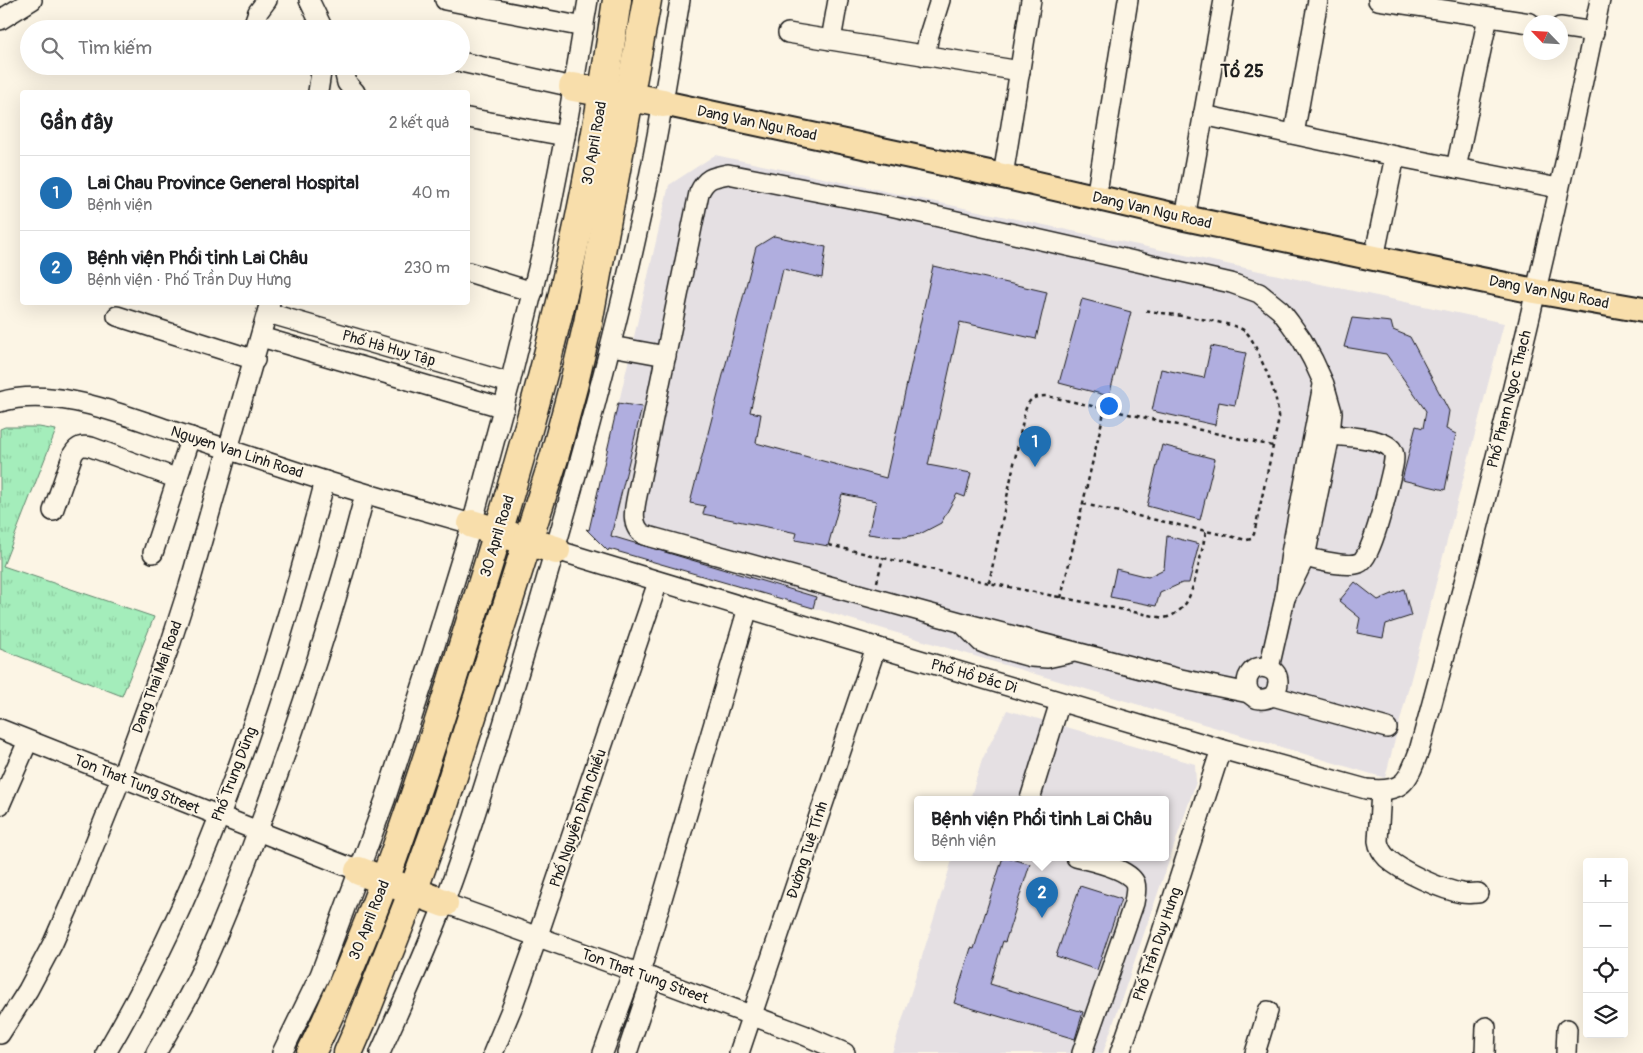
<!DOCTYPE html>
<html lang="vi">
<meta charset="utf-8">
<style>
body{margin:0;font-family:Pangolin,sans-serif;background:#f2f2f2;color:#202124}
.controls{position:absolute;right:15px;bottom:15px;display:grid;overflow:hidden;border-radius:5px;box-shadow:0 5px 20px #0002}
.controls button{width:45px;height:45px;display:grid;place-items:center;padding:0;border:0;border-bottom:1px solid #e0e0e0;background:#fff;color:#202124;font:25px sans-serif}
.compass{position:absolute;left:1523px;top:15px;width:45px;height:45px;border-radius:50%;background:#fff;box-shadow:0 5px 20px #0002;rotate:295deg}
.you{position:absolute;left:1108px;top:405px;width:18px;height:18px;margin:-12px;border:4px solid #fff;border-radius:50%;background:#1a73e8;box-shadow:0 0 0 8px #1a73e833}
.badge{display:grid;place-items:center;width:32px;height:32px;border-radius:50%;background:#1f6fb2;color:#fff;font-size:16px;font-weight:700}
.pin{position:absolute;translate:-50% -41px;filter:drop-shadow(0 1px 2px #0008)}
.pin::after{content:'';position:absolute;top:26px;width:18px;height:15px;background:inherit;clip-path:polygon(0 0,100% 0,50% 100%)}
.popup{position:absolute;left:914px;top:796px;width:255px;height:65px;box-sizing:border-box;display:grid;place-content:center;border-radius:5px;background:#fff;filter:drop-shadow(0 1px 4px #0005);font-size:16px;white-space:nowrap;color:#757577}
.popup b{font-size:19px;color:#202124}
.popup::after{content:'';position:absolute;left:50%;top:100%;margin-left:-10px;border:10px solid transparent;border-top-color:#fff}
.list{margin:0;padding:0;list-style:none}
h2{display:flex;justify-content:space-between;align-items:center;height:65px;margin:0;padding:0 20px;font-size:21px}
h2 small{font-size:16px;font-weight:400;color:#757577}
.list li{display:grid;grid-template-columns:32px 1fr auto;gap:15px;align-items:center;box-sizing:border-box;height:75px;padding:0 20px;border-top:1px solid #e0e0e0}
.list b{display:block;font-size:19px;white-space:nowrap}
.list p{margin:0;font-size:16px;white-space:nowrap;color:#757577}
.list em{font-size:16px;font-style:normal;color:#757577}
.icon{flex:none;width:28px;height:28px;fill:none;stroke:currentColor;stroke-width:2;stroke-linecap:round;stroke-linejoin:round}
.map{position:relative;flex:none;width:1643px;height:1053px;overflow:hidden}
.search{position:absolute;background:#fff;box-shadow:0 5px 20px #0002;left:20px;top:20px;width:450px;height:55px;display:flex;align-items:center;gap:12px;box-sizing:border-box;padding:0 18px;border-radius:28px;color:#757577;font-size:19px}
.panel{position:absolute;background:#fff;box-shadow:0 5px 20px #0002;left:20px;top:90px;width:450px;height:215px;border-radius:5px}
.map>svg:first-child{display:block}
</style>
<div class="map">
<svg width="1643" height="1053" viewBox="0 0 1643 1053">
<defs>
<pattern id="grass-tufts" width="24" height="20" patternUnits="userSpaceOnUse" patternTransform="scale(1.25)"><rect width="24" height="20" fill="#a4edbb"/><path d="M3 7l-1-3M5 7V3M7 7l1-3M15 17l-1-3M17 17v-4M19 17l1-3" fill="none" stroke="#8dcba0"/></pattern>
</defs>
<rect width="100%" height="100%" fill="#fcf5e5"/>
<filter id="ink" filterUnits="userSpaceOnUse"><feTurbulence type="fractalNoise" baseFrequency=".02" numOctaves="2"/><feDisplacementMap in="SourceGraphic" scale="10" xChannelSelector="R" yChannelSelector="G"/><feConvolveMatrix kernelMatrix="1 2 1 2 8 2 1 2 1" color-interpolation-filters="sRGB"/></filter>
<g filter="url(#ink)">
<g fill="#e5e0e3">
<polygon points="715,155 1504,323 1385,778 813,608 605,548 589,532 669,185"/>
<polygon points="1007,710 1195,764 1196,782 1103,1053 892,1053 953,857 1166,857 1166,799 970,799 982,760"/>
</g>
<polygon fill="url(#grass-tufts)" stroke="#60846c" points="5,427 39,427 56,430 3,566 154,617 122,696 0,649 0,429"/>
<g fill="#b0aedf" stroke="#1c1c1c">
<polygon points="774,236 826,247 822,278 783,269 750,412 761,414 756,443 886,478 933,266 1047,292 1036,339 960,322 928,465 971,473 965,497 957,494 941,523 920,534 905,537 883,536 868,534 876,501 842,494 828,546 795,540 797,533 703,514 705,506 690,503 756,247"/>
<polygon points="1082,299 1131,312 1109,396 1059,383"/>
<polygon points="1352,318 1391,322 1393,330 1410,337 1449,411 1446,429 1456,434 1445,490 1402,480 1416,426 1423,428 1426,411 1386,354 1344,347"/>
<polygon points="1211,346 1246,353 1235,405 1219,402 1215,425 1152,411 1161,369 1204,378"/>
<polygon points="618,403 642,407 611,536 816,597 813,608 609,549 608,551 586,529 589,530"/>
<polygon points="1162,445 1215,459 1200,520 1147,506"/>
<polygon points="1167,536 1199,544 1189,583 1182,583 1160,593 1156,606 1110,597 1116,569 1148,577 1164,569"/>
<polygon points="1355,582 1378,600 1404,589 1411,616 1386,624 1383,638 1357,633 1360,618 1339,601"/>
<polygon points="1003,857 1030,864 1005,942 1003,941 990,984 1083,1012 1075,1039 954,1003 971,948 974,949"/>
<polygon points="1080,886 1121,899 1097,970 1056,956"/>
</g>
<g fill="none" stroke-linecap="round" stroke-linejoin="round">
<g stroke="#1c1c1c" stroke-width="22">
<g id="minor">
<polyline points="309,0 323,29"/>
<polyline points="445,0 584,27"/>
<polyline points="1378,0 1530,23"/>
<polyline points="0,20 32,0"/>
<polyline points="1560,27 1594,32"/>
<polyline points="252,29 258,12 267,0"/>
<polyline points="788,33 1020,71"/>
<polyline points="831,40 838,0"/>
<polyline points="925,56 929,35 940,0"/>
<polyline points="461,62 573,87"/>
<polyline points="343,66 347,83 355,92"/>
<polyline points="318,92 322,66"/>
<polyline points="1203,115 1395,156 1558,188"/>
<polyline points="468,118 565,136"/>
<polyline points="1294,134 1318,0"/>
<polyline points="1456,168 1488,17"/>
<polyline points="1003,176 1031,0"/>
<polyline points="1096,198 1128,0"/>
<polyline points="1185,218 1224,0"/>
<polyline points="1374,258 1395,156"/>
<polyline points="468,272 533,292"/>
<polyline points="268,313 510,383"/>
<polyline points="117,316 255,360"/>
<polyline points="261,337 504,408"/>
<polyline points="611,346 666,356"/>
<path d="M0 402C54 386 121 414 172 431 212 444 251 457 291 470 351 490 411 507 472 524"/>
<path d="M53 511 73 454C78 446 82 445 91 447L178 479"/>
<path d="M556 550 876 647 1221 749 1366 789C1403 793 1407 783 1419 751 1487 503 1548 252 1600 0"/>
<polyline points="153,553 191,437"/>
<path d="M1305 557C1318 560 1347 568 1359 563 1373 558 1389 482 1393 466 1394 461 1395 454 1392 450 1385 438 1343 436 1330 435"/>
<polyline points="963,624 981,642 991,646 1031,657 1047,658 1070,653"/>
<polyline points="1269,668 1285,598 1291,553 1323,385"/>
<path d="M1249 693 1176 678 960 622 644 535C628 525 636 502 639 486L699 193C706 178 712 177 728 174L886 205 1231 283 1259 293 1280 310 1290 323 1302 340 1313 360 1324 384 1332 412 1330 435 1305 557 1285 598"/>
<path d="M1273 696C1280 686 1281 672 1267 668 1239 661 1240 712 1273 696L1387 728"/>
<polyline points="0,729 359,871"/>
<path d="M1381 791 1378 841C1379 848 1382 853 1387 858 1402 872 1442 890 1462 893 1467 894 1473 893 1478 893"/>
<polyline points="1030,799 1060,702"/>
<polyline points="0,805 28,741"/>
<path d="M1076 857C1091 861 1128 868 1135 883 1137 889 1135 896 1134 903L1082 1053"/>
<polyline points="444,903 633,971 804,1035 845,1053"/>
<polyline points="640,973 748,608"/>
<polyline points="0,1034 28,990 53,943 75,893 121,778 171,642 189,586 270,302"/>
<path d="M106 1053C210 876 273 679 325 481"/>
<path d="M156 1053C171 1027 187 1001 200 973 229 912 252 847 275 783 309 688 340 592 365 494"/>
<polyline points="282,1053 320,975 385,800 428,668 472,524 510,383 543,248 565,136 588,0"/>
<path d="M380 1053C402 1004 424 956 443 906 476 818 502 728 529 638 569 504 607 370 637 233 655 156 667 78 680 0"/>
<polyline points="493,1053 513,1005 537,938 658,582"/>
<polyline points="603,1053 633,971"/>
<polyline points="627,1053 652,978"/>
<polyline points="739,1053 876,647"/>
<polyline points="1120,1053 1162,932 1221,749"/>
<polyline points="1255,1053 1268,1011"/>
<polyline points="1485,1053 1486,1027"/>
<polyline points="1566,1053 1567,1029"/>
</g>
</g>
<g stroke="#1c1c1c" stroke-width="28">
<polyline id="major" points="663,103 1003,176 1185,218 1374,258 1535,291 1643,310"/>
</g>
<g stroke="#1c1c1c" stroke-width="31">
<g id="highway">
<polyline points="573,87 663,103"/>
<polyline points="472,524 556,550"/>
<polyline points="359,871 444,903"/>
<path d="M311 1053C374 925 418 790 460 655 503 519 544 384 574 245 592 164 605 82 617 0"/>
<polyline points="348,1053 361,1023 413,891 442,811 554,458 573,387 588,323 647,0"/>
</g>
</g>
<g stroke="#1c1c1c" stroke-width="2.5" stroke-dasharray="4 4" stroke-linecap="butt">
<path d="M1083 504 1247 540 1251 539 1254 534 1278 423C1279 403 1273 387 1265 368 1259 357 1254 339 1245 331 1232 321 1163 314 1144 310"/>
<path d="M829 545 989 583 1164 618C1174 616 1180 611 1186 603 1195 588 1202 550 1206 531"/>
<polyline points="877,582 883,557"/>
<path d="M989 583 1025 411C1029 399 1033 396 1047 396L1273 446"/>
<polyline points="1061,598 1105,408"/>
</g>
<use href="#minor" stroke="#fcf5e5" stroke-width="19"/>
<use href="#major" stroke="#f8deab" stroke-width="24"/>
<use href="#highway" stroke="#f8deab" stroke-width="28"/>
</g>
</g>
<g text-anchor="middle" stroke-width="4" stroke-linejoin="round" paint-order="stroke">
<g font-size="15" fill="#1c1c1c" stroke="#fcf5e5">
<text transform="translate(757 123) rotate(12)" y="5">Dang Van Ngu Road</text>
<text transform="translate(594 143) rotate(-80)" y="5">30 April Road</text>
<text transform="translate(1152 210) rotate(13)" y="5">Dang Van Ngu Road</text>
<text transform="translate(1549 292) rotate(11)" y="5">Dang Van Ngu Road</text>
<text transform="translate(389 348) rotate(16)" y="5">Phố Hà Huy Tập</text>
<text transform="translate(1509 399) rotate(-76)" y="5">Phố Phạm Ngọc Thạch</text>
<text transform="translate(237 452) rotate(18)" y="5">Nguyen Van Linh Road</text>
<text transform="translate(497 536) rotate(-73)" y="5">30 April Road</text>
<text transform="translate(974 676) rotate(16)" y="5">Phố Hồ Đắc Di</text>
<text transform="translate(157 677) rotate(-70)" y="5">Dang Thai Mai Road</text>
<text transform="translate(234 774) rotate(-69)" y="5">Phố Trung Dũng</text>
<text transform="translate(137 784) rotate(22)" y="5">Ton That Tung Street</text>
<text transform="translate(578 818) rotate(-71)" y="5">Phố Nguyễn Đình Chiểu</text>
<text transform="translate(807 850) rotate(-72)" y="5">Đường Tuệ Tĩnh</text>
<text transform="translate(369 920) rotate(-68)" y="5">30 April Road</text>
<text transform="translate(1157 944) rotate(-71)" y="5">Phố Trần Duy Hưng</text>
<text transform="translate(645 976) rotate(20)" y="5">Ton That Tung Street</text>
</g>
<g font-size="18" font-weight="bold" fill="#1c1c1c" stroke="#fcf5e5">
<text x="1242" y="77">Tổ 25</text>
</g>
</g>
</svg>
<div class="controls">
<button>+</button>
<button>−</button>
<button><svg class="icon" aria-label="locate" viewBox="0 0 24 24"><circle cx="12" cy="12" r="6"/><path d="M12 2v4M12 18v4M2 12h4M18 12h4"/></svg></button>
<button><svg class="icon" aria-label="layers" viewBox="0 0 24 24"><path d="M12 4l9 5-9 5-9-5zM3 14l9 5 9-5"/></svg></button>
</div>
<svg class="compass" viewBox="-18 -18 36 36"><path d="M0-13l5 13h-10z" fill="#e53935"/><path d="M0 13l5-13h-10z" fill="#757577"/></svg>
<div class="you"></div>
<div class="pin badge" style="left:1035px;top:467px">1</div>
<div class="pin badge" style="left:1042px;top:918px">2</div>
<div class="popup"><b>Bệnh viện Phổi tỉnh Lai Châu</b>Bệnh viện</div>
<div class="search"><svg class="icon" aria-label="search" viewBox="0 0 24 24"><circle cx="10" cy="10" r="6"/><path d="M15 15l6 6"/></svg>Tìm kiếm</div>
<section class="panel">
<h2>Gần đây<small>2 kết quả</small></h2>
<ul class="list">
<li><span class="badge">1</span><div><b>Lai Chau Province General Hospital</b><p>Bệnh viện</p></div><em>40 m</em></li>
<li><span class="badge">2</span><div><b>Bệnh viện Phổi tỉnh Lai Châu</b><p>Bệnh viện · Phố Trần Duy Hưng</p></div><em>230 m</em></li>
</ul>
</section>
</div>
